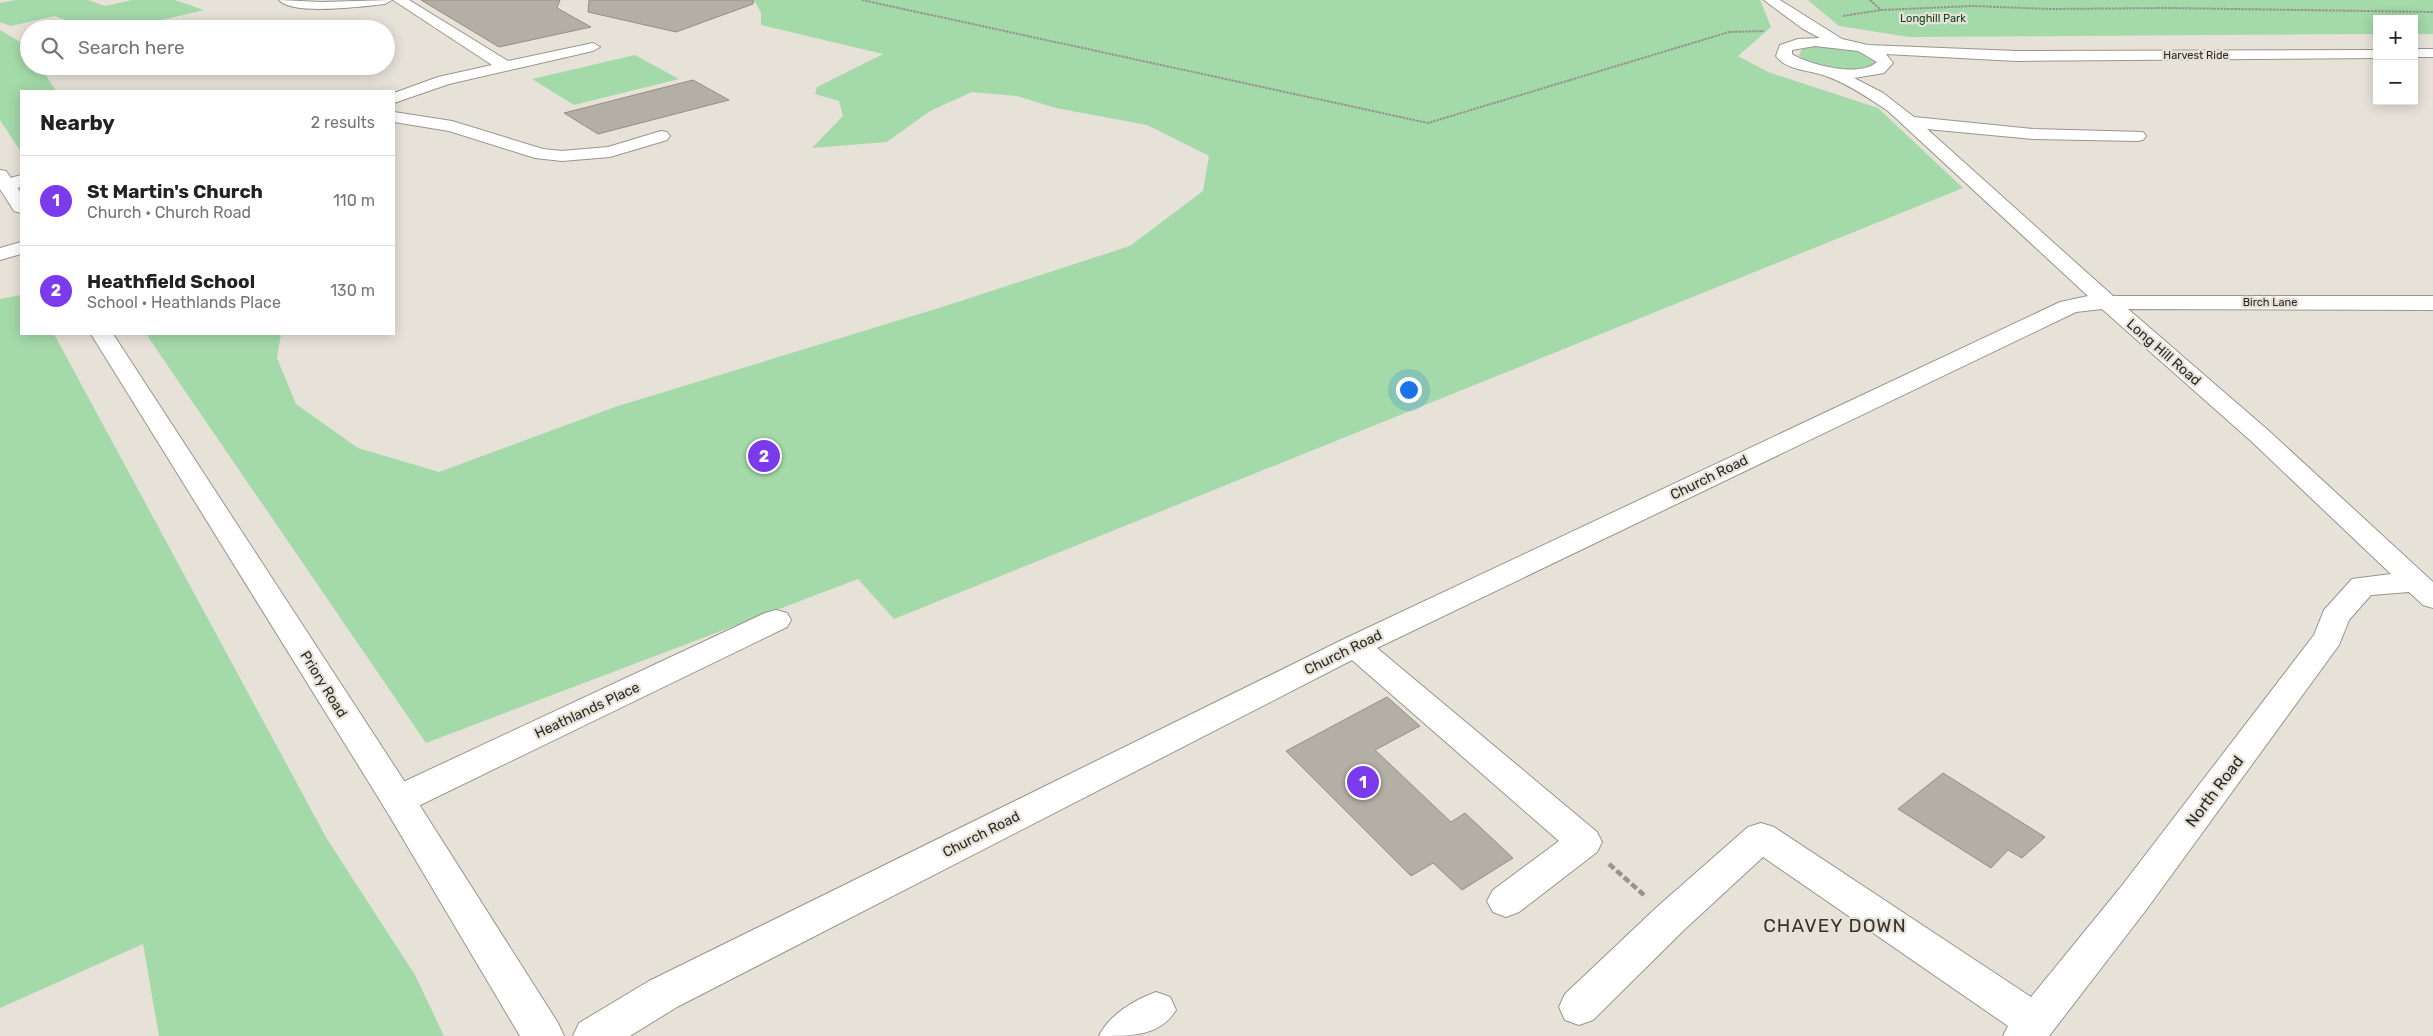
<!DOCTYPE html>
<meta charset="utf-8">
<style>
body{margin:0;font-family:Rubik,sans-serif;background:#f2f2f2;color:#222}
.controls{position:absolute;right:15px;top:15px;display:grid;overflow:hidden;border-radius:0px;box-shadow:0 2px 12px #0003}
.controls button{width:45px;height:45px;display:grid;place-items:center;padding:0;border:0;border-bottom:1px solid #e0e0e0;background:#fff;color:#222;font:25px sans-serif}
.you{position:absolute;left:1408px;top:389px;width:18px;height:18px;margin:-12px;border:4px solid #fff;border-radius:50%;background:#1a73e8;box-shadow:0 0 0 8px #1a73e833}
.badge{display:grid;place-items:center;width:32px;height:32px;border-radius:50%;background:#7c3aed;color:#fff;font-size:16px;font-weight:700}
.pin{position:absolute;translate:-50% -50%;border:2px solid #fff;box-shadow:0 1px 5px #0006}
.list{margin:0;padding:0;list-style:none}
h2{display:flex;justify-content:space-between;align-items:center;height:65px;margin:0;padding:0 20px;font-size:21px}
h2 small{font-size:16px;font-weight:400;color:#767676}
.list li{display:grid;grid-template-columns:32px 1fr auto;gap:15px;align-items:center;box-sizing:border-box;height:90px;padding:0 20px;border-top:1px solid #e0e0e0}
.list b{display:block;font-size:19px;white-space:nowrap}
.list p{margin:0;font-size:16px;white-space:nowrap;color:#767676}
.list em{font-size:16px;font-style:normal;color:#767676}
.icon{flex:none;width:28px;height:28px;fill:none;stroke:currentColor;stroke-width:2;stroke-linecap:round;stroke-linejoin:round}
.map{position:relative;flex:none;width:2433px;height:1036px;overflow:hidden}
.search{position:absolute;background:#fff;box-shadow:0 2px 12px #0003;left:20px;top:20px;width:375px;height:55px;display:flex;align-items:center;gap:12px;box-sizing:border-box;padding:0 18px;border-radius:28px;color:#767676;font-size:19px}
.panel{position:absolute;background:#fff;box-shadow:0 2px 12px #0003;left:20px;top:90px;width:375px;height:245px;border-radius:0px}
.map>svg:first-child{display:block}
</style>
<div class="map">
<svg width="2433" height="1036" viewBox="0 0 2433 1036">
<rect width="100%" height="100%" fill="#e7e2d8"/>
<g fill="#a4d9a9">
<polygon points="16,0 88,0 105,6 132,0 175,0 204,10 124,29 88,29 55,16 11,26 0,22 0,3"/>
<polygon points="747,0 1760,0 1771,27 1738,56 1768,72 1878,108 1963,188 894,619 858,579 426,743 146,334 281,334 277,358 296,404 358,448 439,472 615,407 939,308 1130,246 1203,191 1209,156 1147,125 1056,108 1017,96 972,92 930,111 887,142 812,148 843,116 839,101 815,94 817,87 883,54 761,25 761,13 756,3"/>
<polygon points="1808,0 2433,0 2433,34 2414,34 2414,19 2377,19 2377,34 1909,37 1839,26"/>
<polygon points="0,30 27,46 29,49 29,66 40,66 56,91 21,91 21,152 0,120"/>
<path d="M1817 46 1858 50 1876 60 1877 63C1859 74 1813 72 1799 55L1802 49Z"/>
<polygon points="635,55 679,79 574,105 532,79"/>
<polygon points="21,295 21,334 54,334 327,839 415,975 444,1036 159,1036 143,944 0,1008 0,299"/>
</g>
<g fill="#b3afa5" stroke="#948f86">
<polygon points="421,0 560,0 557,8 591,27 499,47"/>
<polygon points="589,0 753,0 753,4 676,32 588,12"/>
<polygon points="693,80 729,100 598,134 564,113"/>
<polygon points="1387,697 1420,726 1375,750 1451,822 1465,813 1513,858 1462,890 1433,863 1411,876 1286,751"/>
<polygon points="1943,773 2045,837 2022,858 2008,850 1991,868 1898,809"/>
</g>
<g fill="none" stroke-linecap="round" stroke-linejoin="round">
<g stroke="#9a958c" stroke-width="2">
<g id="minor">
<path d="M279 0 321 2 392 0 385 4C364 6 293 16 279 0Z"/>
<polygon points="393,0 409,0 508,61 593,43 600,47 593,51 449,84 394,103 394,93 438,77 492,65"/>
<path d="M1764 0H1780L1842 39 1868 45 2016 51 2377 50V58L2016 61 1886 54 1893 63 1884 73 1854 78 1883 93 1914 117 2033 129 2143 132 2146 136 2143 140 2137 141 2033 139 1927 129 2113 296H2433V310L2128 309 2269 431 2433 582V608L2423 605 2409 592 2371 595 2349 620 2339 645 2146 910 2049 1036H2003L2008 1026 1763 857 1685 929 1593 1020 1579 1025 1565 1020 1559 1007 1565 994 1657 907 1748 827 1761 823 1774 827 2031 997 2120 888 2314 635 2324 610 2352 579 2391 574 2251 441 2102 309 2076 312 1377 648 1597 832 1602 842 1597 852 1519 912 1506 917 1493 912 1487 901 1493 890 1559 841 1352 660 677 1007 630 1036H573L579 1023 649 981 1344 639 2060 302 2088 296 1888 111C1869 98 1845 82 1823 75 1808 70 1786 70 1776 56L1780 45 1798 39 1820 38 1803 29ZM1815 46 1858 51 1877 62C1860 78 1809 65 1792 54V50Z"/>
<rect x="2414" y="49" width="19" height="8"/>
<polygon points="394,112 452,121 543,149 562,151 608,147 661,131 667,132 670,136 667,140 610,157 562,161 535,158 449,131 394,122"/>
<polygon points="21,175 21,187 6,191 0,189 0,181"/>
<polygon points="21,242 21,254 0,260 0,248"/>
<polygon points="776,610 787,613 791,620 787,627 410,810 398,813 386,810 380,800 386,790 765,613"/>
<path d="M1156 992 1170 997 1176 1010C1160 1036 1133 1036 1099 1036 1109 1015 1134 1000 1156 992Z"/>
</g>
</g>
<g stroke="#9a958c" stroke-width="2">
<g id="major">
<polygon points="0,170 6,171 21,193 21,213 14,211 0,189"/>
<polygon points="91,334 113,334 410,790 558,1023 564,1036 520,1036 386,810"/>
</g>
</g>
<g stroke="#97948c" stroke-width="2" stroke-dasharray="2.5 1" stroke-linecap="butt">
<polyline points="862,0 1428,123 1729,32 1764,31"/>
<polyline points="1870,0 1881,10"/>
<polyline points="1843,16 1881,10 1973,6 2049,9 2169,8 2433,12"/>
</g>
<polyline stroke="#97948c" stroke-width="4.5" stroke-dasharray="7 3" stroke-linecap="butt" points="1609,864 1644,895"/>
<use href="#minor" fill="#fff" fill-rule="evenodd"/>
<use href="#major" fill="#fff" fill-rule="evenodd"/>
</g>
<g text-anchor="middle" stroke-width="4.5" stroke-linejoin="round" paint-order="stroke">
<g font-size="11" fill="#10441b" stroke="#e7e2d8">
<text x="1933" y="22">Longhill Park</text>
</g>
<g font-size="11" fill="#2a2824" stroke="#e7e2d8">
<text x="2196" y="59">Harvest Ride</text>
<text x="2270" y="306">Birch Lane</text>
</g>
<g font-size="14" fill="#2a2824" stroke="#e7e2d8">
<text transform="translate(2164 352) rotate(41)" y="5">Long Hill Road</text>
<text transform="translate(1709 477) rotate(-26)" y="5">Church Road</text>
<text transform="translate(1343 652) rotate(-26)" y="5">Church Road</text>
<text transform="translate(324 684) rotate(58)" y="5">Priory Road</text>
<text transform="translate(587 710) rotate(-25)" y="5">Heathlands Place</text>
<text transform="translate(981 834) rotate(-27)" y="5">Church Road</text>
</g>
<g font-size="16" fill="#2a2824" stroke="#e7e2d8">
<text transform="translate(2214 791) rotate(-53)" y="6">North Road</text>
</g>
<g font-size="19" letter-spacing="1" fill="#37332b" stroke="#e7e2d8">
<text x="1835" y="932">CHAVEY DOWN</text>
</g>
</g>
</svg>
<div class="controls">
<button>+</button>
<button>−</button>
</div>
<div class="you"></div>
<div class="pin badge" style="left:1363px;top:782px">1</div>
<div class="pin badge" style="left:764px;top:456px">2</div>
<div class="search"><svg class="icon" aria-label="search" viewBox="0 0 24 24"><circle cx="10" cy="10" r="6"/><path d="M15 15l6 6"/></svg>Search here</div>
<section class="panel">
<h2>Nearby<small>2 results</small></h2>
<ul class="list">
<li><span class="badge">1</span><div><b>St Martin's Church</b><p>Church · Church Road</p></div><em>110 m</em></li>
<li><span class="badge">2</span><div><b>Heathfield School</b><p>School · Heathlands Place</p></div><em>130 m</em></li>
</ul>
</section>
</div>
